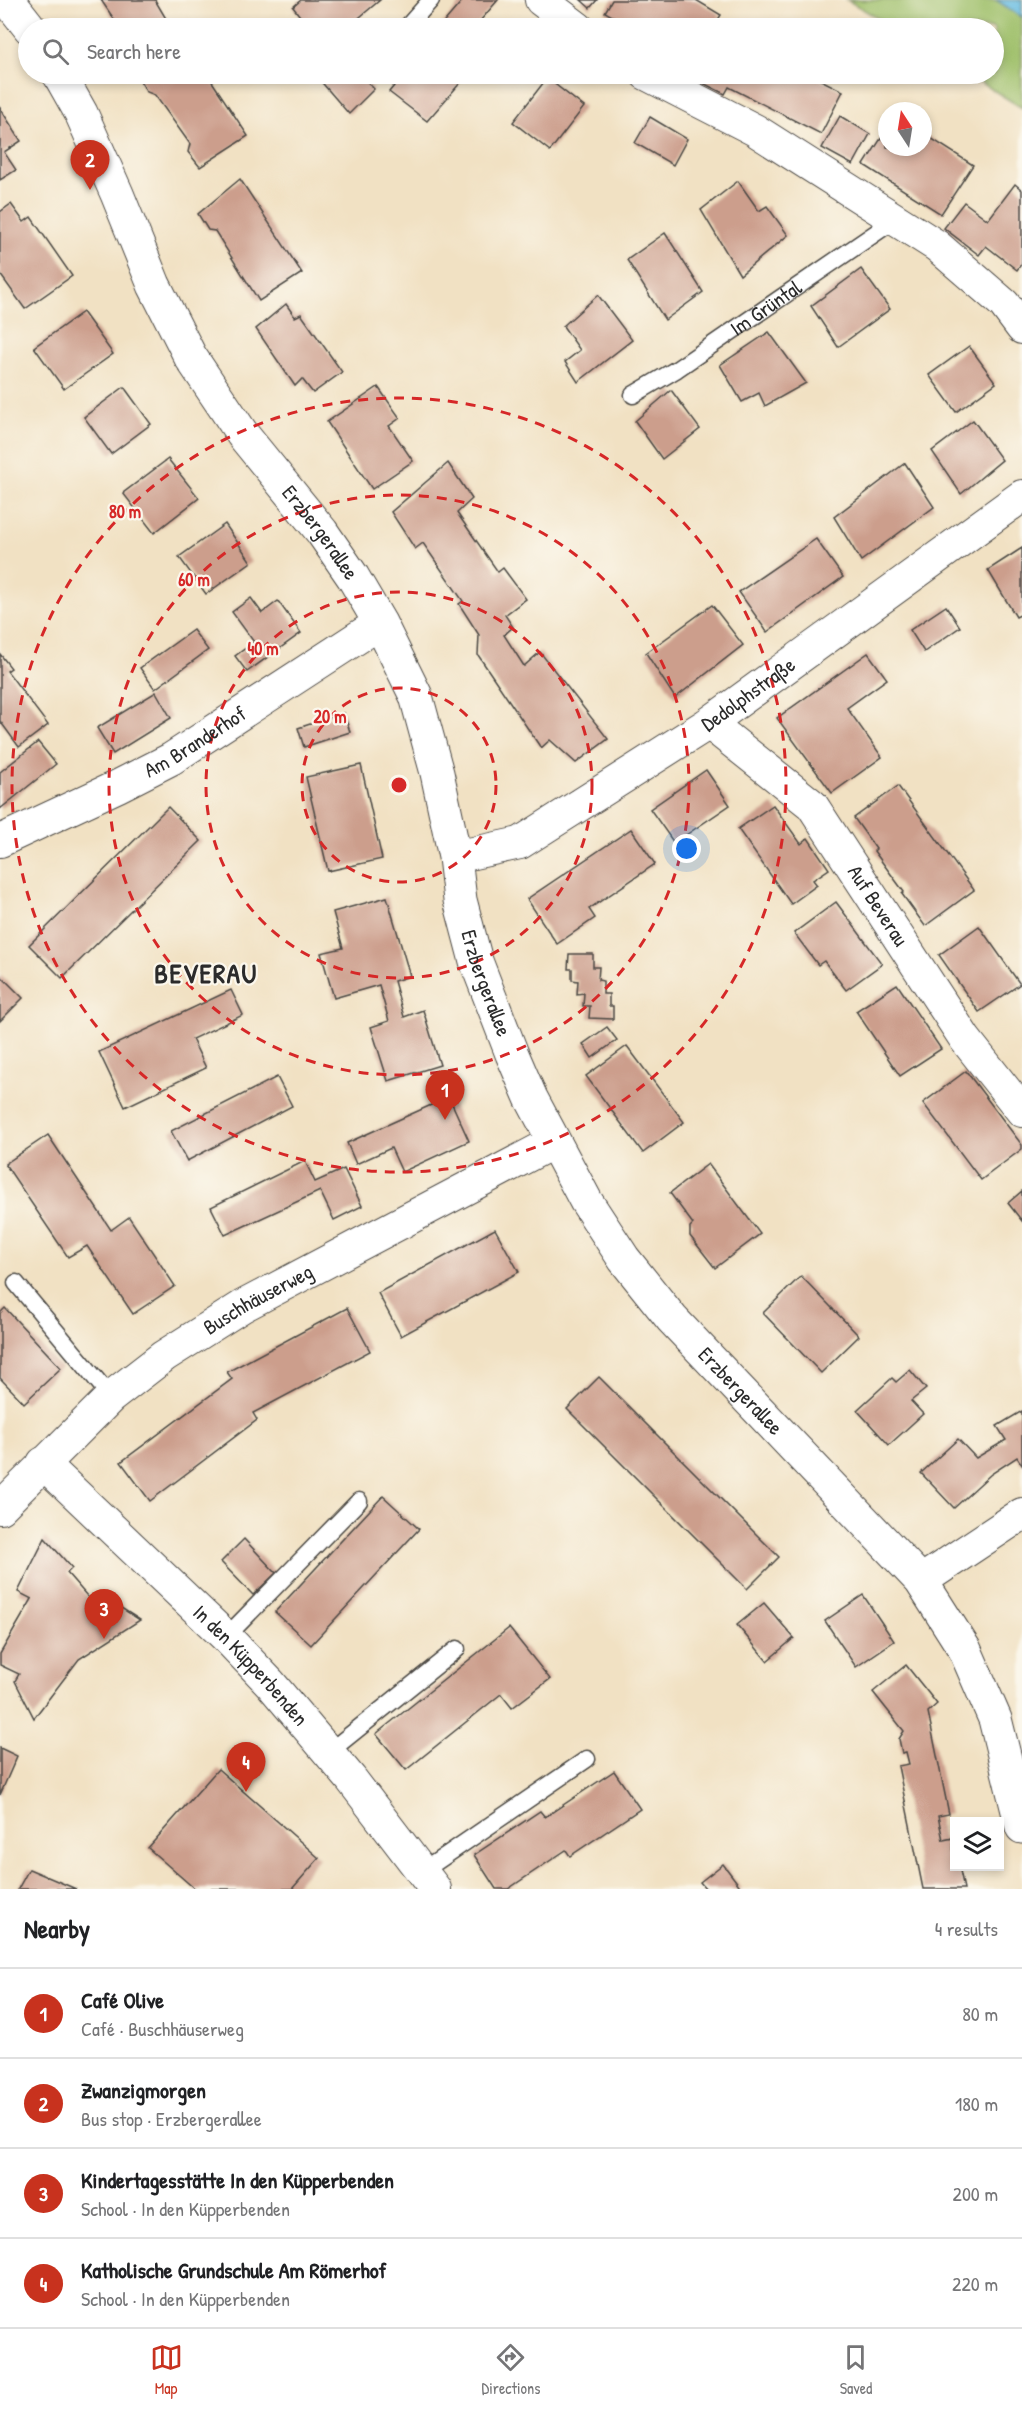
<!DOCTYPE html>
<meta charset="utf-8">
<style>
body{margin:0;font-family:"Patrick Hand",sans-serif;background:#f2f2f2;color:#202124}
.controls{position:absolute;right:18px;bottom:18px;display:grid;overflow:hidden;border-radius:0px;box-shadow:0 3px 9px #0003}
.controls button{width:54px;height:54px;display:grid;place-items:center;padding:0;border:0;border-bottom:2px solid #e0e0e0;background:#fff;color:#202124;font:30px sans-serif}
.compass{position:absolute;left:878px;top:102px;width:54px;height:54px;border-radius:50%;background:#fff;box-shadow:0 3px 9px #0003;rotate:348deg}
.you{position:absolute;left:687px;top:849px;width:21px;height:21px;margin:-15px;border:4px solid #fff;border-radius:50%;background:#1a73e8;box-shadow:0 0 0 9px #1a73e833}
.badge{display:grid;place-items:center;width:39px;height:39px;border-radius:50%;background:#c8321e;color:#fff;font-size:20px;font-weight:700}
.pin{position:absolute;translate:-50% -50px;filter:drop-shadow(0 2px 3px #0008)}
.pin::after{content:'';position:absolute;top:32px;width:21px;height:18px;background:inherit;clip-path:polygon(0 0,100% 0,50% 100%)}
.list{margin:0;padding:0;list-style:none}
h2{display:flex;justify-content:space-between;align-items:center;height:78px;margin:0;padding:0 24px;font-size:26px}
h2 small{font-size:20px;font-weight:400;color:#757577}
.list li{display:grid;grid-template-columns:39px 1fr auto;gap:18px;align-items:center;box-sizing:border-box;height:90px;padding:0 24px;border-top:2px solid #e0e0e0}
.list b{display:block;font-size:22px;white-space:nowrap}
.list p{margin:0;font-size:20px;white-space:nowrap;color:#757577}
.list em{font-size:20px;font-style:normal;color:#757577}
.icon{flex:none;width:33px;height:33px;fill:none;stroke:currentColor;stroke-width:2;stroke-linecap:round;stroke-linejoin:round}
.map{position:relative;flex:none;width:1022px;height:1889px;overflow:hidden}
.search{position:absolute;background:#fff;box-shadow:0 3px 9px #0003;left:18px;right:18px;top:18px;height:66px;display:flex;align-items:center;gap:15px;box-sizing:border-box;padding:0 21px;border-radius:33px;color:#757577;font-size:22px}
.sheet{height:438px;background:#fff}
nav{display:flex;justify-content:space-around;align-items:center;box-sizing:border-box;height:84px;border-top:2px solid #e0e0e0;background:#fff;font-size:16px;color:#757577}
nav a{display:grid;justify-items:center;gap:3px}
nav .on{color:#c8321e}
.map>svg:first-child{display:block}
</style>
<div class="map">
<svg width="1022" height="1889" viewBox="0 0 1022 1889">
<rect width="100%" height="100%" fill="#fbf7ec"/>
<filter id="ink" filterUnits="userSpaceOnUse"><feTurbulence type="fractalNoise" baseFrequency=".0167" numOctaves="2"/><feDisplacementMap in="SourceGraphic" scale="12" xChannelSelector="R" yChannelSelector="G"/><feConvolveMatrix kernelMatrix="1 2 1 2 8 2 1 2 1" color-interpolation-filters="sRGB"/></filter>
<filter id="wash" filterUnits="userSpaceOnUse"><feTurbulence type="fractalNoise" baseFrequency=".008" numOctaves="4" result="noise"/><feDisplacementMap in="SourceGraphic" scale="24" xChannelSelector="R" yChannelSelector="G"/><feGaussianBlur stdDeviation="1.35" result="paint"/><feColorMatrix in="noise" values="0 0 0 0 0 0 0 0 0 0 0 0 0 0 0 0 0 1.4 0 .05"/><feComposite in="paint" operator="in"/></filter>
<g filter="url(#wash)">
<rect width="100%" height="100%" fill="#f1e1c3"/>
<polygon fill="#9ebf69" stroke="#64754a" stroke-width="1.5" points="847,0 1022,0 1022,108 967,74 994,74 994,28 895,28"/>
<polygon fill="#65bce2" stroke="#487486" stroke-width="1.5" points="996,0 1022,0 1022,17"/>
<g id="blocks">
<g fill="#cc9e8c">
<polygon points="101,0 155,0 168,22 158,28 120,28"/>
<polygon points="301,0 380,0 354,22 359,28 309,28 293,7"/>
<polygon points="463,0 498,0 474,28 439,28"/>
<polygon points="581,0 597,0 590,8"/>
<polygon points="612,0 696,0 721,15 713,28 633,28 605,12"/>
<polygon points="139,74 207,74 248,136 200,167 188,152 190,144 155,95 147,92 137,76"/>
<polygon points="323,74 360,74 374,89 349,114 318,78"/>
<polygon points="404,74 468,74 427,121 389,92"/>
<polygon points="696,74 809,74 843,91 821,134 729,87 725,94 693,78"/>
<polygon points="547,78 584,107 550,151 513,122"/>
<polygon points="0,108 21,141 4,152 16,170 0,180"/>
<polygon points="840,116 870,134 853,165 822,148"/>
<polygon points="650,117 687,139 673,165 635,143"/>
<polygon points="887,129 887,147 923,147 923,133 973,165 941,214 864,165"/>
<polygon points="240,179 302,273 259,301 215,231 208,230 198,214"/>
<polygon points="738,181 759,211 767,206 788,235 740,275 701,210"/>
<polygon points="1015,184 1022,190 1022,263 1017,270 986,246 979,255 944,228 964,202 988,220"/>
<polygon points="11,204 24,222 31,217 72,276 25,309 0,274 0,212"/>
<polygon points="665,233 703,292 665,320 627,260"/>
<polygon points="861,269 890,309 838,347 811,306"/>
<polygon points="598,295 632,340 578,382 565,362 580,350 563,326"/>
<polygon points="286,304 295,317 301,314 342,372 313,393 302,379 295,386 256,329"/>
<polygon points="83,312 113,354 64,389 34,347"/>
<polygon points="769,332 806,383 765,406 759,393 742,402 720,365"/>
<polygon points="969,346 996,383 956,412 929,375"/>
<polygon points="124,387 151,424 111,454 84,417"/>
<polygon points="378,387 400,418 389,426 413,461 372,489 327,422"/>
<polygon points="671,390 700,429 662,459 635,421"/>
<polygon points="973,420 1002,460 961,494 932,451"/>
<polygon points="168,459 199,498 154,533 123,493"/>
<polygon points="448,463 472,499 457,513 498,572 503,568 526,599 505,615 513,627 504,635 524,666 540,652 608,739 576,763 550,740 541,748 478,655 479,635 459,604 463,601 423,543 415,549 391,512"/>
<polygon points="905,463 934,507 861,561 834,517"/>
<polygon points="225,524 251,562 206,594 179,557"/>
<polygon points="816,539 843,577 767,632 739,592"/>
<polygon points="1022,548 1022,614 1016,617 988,570"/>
<polygon points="251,598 262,613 278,601 301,633 247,672 235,656 254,642 232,612"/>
<polygon points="712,605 743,645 675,698 646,653"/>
<polygon points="946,606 960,627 924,652 910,630"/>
<polygon points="193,630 208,650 155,689 140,668"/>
<polygon points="868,653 887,679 847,708 882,757 832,793 777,718"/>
<polygon points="0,654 11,668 7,671 48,725 19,747 0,721"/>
<polygon points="156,692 171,718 113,754 97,728"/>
<polygon points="344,713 350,732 304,747 298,728"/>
<polygon points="38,742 56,764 0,809 0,772"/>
<polygon points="361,765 382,859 328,871 306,777"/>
<polygon points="706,770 730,805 674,843 650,809"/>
<polygon points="898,786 974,890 925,926 902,894 904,892 874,851 876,849 854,818"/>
<polygon points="773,805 801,844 808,838 829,869 813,880 817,885 791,904 738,829"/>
<polygon points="168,807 201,841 62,978 29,945"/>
<polygon points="631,829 655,864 589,909 595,918 557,944 527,899"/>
<polygon points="387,897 410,976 394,981 404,1017 423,1010 440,1065 388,1081 371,1027 389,1021 379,985 334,998 321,953 343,948 333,912"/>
<polygon points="836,902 882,964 846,990 824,961 818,965 794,933"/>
<polygon points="979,926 1020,984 979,1012 939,955"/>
<polygon points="569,954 593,954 593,967 599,967 598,980 603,981 603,994 609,994 609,1006 613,1006 613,1019 589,1018 590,1006 583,1006 584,993 577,994 578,981 572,980 572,969 568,969"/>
<polygon points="0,975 23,998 0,1021"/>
<polygon points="897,984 941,1049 900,1076 856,1011"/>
<polygon points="231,990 243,1015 192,1039 206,1068 125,1107 99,1052"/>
<polygon points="607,1027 617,1040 592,1058 583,1044"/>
<polygon points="627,1046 684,1122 643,1153 586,1076"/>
<polygon points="966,1071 1022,1145 1022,1149 981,1180 923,1103"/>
<polygon points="277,1077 292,1106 187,1161 171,1131"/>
<polygon points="449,1097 469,1141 402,1172 391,1148 356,1164 347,1143"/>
<polygon points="48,1135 111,1230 129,1217 175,1286 133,1314 87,1246 68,1257 5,1164"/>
<polygon points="305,1161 315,1182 344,1169 362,1206 334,1220 320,1191 225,1235 211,1207"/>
<polygon points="708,1164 760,1234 715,1268 690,1236 690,1227 693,1224 670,1193"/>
<polygon points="1022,1191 1022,1221 1008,1203"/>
<polygon points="495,1229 519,1272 401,1336 378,1293"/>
<polygon points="801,1276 859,1336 821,1373 763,1313"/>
<polygon points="5,1308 61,1368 24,1403 0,1378 0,1313"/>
<polygon points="347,1308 370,1351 253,1413 257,1420 150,1501 121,1462 232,1379 227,1372"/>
<polygon points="910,1370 926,1389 911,1401 923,1414 889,1445 857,1410 892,1378 896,1382"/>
<polygon points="599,1377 779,1557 747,1589 567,1409"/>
<polygon points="1022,1411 1022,1465 1017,1457 991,1474 954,1508 921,1473 958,1439 976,1458 1006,1440 997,1426"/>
<polygon points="383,1496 419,1529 311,1645 275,1612"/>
<polygon points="45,1538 72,1568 67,1573 94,1604 104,1597 140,1620 79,1659 34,1718 15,1681 19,1674 0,1665 0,1654 32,1599 18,1592"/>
<polygon points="244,1539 276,1573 253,1595 221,1562"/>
<polygon points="863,1595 894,1641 856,1667 825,1621"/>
<polygon points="764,1603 794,1638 767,1661 737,1625"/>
<polygon points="509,1628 550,1679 512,1708 501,1694 406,1770 376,1734"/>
<polygon points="906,1665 937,1704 928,1712 949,1814 938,1816 943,1840 953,1838 954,1866 959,1866 964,1889 923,1889 898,1766 909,1764 906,1752 902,1753 899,1739 904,1731 873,1692"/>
<polygon points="0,1748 17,1756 0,1795"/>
<polygon points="218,1769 319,1858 292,1889 195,1889 148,1848"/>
<polygon points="614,1771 640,1809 570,1856 566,1850 508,1889 496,1889 474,1855 540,1811 545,1817"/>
<polygon points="723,1864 742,1889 706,1889 700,1882"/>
<polygon points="29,1869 76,1889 18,1889"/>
</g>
</g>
</g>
<g filter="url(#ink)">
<use href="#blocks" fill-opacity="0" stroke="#494642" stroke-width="1.5"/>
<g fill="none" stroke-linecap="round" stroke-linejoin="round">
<g stroke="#494642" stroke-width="19">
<g id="service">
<polyline points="406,28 431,0"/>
<path id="s1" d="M633 395 677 369 896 219"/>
<polyline points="16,1283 111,1397"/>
<polyline points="226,1637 359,1501"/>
<polyline points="329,1752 457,1649"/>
<polyline points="423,1871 587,1759"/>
</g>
</g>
<g stroke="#494642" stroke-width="34">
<g id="minor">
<polyline points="541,0 578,28"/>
<polyline points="646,74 755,130 937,246 1004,304 1022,328"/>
<path id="s2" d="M709 723 812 805 965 1039 1022 1111"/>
<path id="s3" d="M0 841 118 786 171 759 380 623"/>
<path id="s4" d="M455 857 520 843 709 723 1022 496"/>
<path id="s5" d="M43 1463 226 1637 270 1683 351 1779 435 1889"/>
<path id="s6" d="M0 1508 111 1397 164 1356 243 1306 554 1142"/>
<polyline points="921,1581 1022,1514"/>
</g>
</g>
<g stroke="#494642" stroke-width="35">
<g id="tertiary">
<polyline points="8,0 30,28"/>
<path id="s7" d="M59 74 81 113 117 194 154 285 190 356 243 435 322 532 353 577 380 623 416 696 437 773 455 857 460 900 476 961 512 1054 531 1098 586 1201 624 1259 672 1319 921 1581 965 1650 995 1719 1022 1827"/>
</g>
</g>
<use href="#service" stroke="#fff" stroke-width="16"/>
<use href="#minor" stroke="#fff" stroke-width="32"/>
<use href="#tertiary" stroke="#fff" stroke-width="33"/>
</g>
</g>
<g fill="none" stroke="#d62828" stroke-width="3" stroke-dasharray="10 8">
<circle cx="399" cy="785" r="97"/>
<circle cx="399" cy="785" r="193"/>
<circle cx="399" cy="785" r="290"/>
<circle cx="399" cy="785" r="387"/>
</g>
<g text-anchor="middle" stroke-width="4.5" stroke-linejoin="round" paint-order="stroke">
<g font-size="21" fill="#2b2b2b" stroke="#fbf7ec">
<text dy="7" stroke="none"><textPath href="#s1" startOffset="159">Im Grüntal</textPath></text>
<text dy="7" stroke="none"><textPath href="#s7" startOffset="531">Erzbergerallee</textPath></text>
<text dy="7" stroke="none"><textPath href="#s4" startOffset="339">Dedolphstraße</textPath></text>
<text dy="7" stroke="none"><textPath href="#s3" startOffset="219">Am Branderhof</textPath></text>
<text dy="7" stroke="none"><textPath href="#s2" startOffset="252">Auf Beverau</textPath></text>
<text dy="7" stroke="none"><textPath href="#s7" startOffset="1017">Erzbergerallee</textPath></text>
<text dy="7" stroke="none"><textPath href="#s6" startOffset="334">Buschhäuserweg</textPath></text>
<text dy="7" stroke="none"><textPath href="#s7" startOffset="1503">Erzbergerallee</textPath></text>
<text dy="7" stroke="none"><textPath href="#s5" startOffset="290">In den Küpperbenden</textPath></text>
</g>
<g font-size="27" font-weight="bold" letter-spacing="1.5" fill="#2b2b2b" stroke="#fbf7ec">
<text x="206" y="983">BEVERAU</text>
</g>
</g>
<circle cx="399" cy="785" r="9" fill="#d62828" stroke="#fbf7ec" stroke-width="3"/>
<g font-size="18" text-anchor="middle" font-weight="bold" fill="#d62828" stroke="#fbf7ec" stroke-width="4.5" stroke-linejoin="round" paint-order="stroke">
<text x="125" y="518">80 m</text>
<text x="194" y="586">60 m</text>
<text x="263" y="655">40 m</text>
<text x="330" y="723">20 m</text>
</g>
</svg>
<div class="controls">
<button><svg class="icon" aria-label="layers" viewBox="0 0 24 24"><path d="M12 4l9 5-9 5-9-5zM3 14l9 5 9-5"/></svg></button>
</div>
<svg class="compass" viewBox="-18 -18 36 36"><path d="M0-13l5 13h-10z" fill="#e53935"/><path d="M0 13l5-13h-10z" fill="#757577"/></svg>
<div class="you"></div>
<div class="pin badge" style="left:445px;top:1120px">1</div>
<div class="pin badge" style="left:90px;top:190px">2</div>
<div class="pin badge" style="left:104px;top:1639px">3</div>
<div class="pin badge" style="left:246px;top:1792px">4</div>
<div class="search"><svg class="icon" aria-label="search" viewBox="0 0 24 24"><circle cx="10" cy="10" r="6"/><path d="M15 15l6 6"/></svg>Search here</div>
</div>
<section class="sheet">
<h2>Nearby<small>4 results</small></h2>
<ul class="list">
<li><span class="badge">1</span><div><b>Café Olive</b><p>Café · Buschhäuserweg</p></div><em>80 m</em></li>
<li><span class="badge">2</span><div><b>Zwanzigmorgen</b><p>Bus stop · Erzbergerallee</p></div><em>180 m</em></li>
<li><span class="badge">3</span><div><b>Kindertagesstätte In den Küpperbenden</b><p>School · In den Küpperbenden</p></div><em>200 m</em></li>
<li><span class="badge">4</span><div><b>Katholische Grundschule Am Römerhof</b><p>School · In den Küpperbenden</p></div><em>220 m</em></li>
</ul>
</section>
<nav>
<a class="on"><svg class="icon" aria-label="map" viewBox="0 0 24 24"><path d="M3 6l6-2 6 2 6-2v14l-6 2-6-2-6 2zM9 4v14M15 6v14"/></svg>Map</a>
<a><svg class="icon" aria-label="directions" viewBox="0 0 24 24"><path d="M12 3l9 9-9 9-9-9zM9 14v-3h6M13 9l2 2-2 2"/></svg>Directions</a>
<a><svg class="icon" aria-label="saved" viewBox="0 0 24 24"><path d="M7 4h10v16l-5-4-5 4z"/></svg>Saved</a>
</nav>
